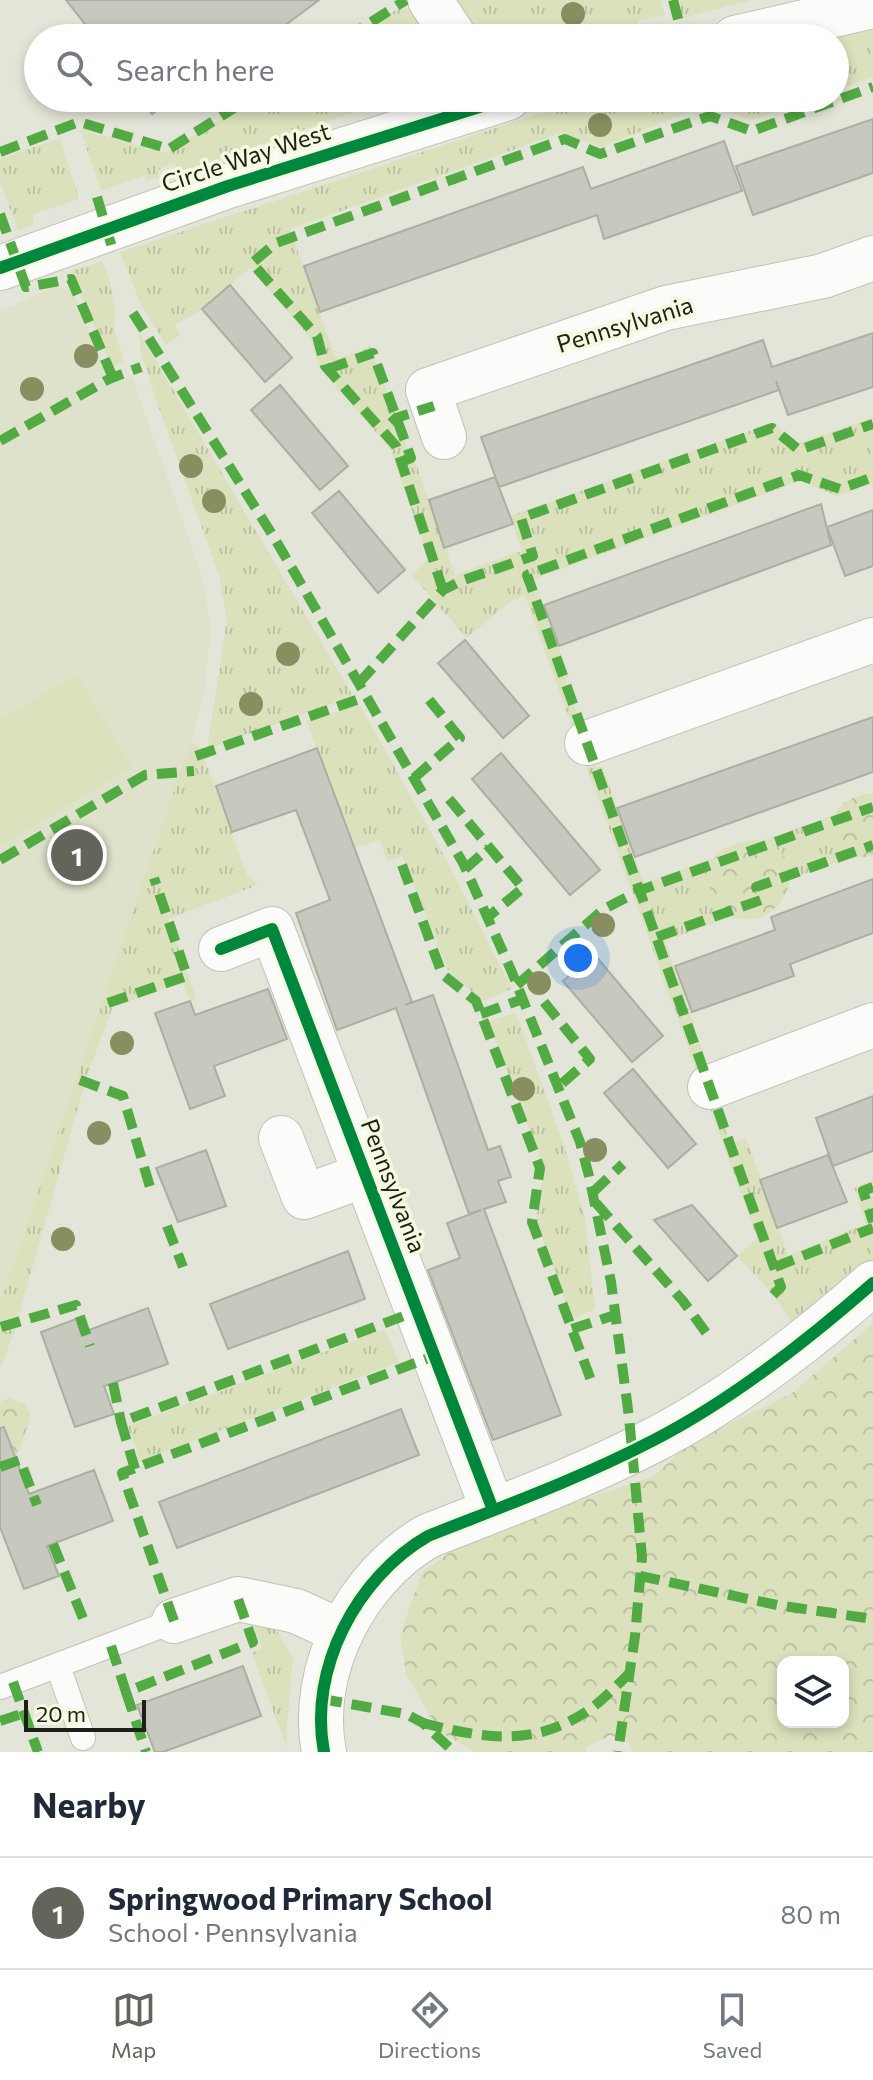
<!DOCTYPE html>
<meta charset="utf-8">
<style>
body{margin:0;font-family:Commissioner,sans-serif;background:#f2f2f3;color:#1f2937}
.controls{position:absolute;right:24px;bottom:24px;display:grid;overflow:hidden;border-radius:16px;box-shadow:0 4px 12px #0003}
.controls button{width:72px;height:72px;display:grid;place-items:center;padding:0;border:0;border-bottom:2px solid #e0e1e3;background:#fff;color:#1f2937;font:40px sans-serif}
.scale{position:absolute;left:24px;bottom:20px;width:122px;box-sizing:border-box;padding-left:8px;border:4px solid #1e2017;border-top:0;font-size:22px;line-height:28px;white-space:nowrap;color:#1e2017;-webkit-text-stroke:6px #f4f9df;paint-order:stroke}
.you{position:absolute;left:578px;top:958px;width:28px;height:28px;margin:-20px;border:6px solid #fff;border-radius:50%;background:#1a73e8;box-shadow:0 0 0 12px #1a73e833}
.badge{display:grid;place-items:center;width:52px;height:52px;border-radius:50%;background:#63655b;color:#fff;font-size:26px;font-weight:700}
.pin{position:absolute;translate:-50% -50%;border:4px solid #fff;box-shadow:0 2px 8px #0006}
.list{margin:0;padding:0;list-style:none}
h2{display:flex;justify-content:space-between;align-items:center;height:104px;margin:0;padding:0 32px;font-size:34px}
h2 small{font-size:26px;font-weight:400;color:#747a83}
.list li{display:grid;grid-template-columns:52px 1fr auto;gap:24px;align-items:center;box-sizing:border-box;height:112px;padding:0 32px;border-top:2px solid #e0e1e3}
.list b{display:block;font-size:30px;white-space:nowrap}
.list p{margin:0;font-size:26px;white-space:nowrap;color:#747a83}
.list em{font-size:26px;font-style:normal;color:#747a83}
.icon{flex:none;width:44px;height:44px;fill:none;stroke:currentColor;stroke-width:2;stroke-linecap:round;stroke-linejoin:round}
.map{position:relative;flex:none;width:873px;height:1752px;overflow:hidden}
.search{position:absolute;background:#fff;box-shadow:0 4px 12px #0003;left:24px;right:24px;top:24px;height:88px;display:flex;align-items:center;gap:20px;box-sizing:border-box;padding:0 28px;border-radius:44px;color:#747a83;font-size:30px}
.sheet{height:216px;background:#fff}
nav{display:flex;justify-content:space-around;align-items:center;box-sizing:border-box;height:112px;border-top:2px solid #e0e1e3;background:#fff;font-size:22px;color:#747a83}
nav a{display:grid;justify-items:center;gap:4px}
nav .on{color:#63655b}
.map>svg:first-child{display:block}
</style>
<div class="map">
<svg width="873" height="1752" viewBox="0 0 873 1752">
<defs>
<pattern id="grass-tufts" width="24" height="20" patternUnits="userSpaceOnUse" patternTransform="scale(2)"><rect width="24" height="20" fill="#dbe1bc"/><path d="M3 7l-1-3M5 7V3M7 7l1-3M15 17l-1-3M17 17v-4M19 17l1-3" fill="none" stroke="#bcc1a1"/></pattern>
<pattern id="forest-crowns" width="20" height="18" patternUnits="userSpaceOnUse" patternTransform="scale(2)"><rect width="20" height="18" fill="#dbe1bc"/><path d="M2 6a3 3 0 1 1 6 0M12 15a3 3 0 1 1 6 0" fill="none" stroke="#bcc1a1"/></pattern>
</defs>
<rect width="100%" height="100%" fill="#e3e5d8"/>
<polygon fill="#dee2ca" points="55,287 73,291 112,385 132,376 203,580 211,627 204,694 182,771 0,1303 0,311"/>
<g fill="url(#grass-tufts)">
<polygon points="446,0 661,0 665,15 638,21 638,30 610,38 475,38"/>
<polygon points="675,0 751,0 680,19"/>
<polygon points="414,7 430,38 351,38 394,11"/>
<polygon points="873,26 873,77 835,91 835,38 818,38"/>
<polygon points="254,98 395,98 203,164 179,171 174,163 158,170 158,178 147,180 144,175 101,191 80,129 165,153"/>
<polygon points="586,98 814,98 752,120 706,105 602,147 561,133 290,229 336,359 370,347 413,462 415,461 455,575 522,551 510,516 772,423 799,443 873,418 873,483 837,496 800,481 534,579 569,677 565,679 597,768 602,766 644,883 873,801 873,849 763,889 766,904 665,941 705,1057 700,1059 730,1144 746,1138 788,1255 866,1224 854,1187 873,1180 873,1283 804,1340 770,1291 737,1256 757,1238 525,596 512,600 467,638 411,575 429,559 390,449 320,368 310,338 250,268 202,309 174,326 181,334 166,345 141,305 120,252"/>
<polygon points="60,138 79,199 33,214 33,225 18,230 0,182 0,159"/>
<polygon points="102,261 108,275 115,306 114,329 124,362 111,367 72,271"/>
<polygon points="139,332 353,696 207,749 227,620 219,575 157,403 140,350"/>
<polygon points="360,705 447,861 512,989 483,1001 449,972 402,856 388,862 379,840 355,848 306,721"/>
<polygon points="191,741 211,756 205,760 247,875 258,885 168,919 196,998 190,1001 183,983 113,1006 87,1076 14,1332 0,1370 0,1303"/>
<polygon points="516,1013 565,1148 585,1218 595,1309 572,1319 536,1222 544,1167 488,1021"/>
<polygon points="385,1329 399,1362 140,1461 128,1426"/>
<polygon points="252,1620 276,1629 293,1659 287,1724 287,1748 252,1653 262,1648"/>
</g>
<g fill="url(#forest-crowns)" fill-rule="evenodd">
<path d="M873 793V856L858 858 842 845 830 822C842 801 849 797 873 793Z"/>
<path d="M758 840C763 843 771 845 776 848 804 869 786 912 755 919 750 920 741 918 735 918 729 913 722 907 717 901 693 863 723 842 758 840Z"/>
<path d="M873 1323V1752H632L629 1743 611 1735 587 1747 586 1752H475L438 1731 406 1673 400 1635 422 1572 474 1536 654 1476 689 1443 791 1394ZM783 1662H843V1722H783Z"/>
<polygon points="9,1398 26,1404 31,1418 17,1455 0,1471 0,1402"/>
</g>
<polygon fill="#dbe1bc" points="77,674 132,767 0,846 0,719"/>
<g fill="#c7c8be" stroke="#acaea3" stroke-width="2">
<polygon points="66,0 319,0 268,38 96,38"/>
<polygon points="139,98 172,98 152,114"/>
<polygon points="873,119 873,173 753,215 736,166"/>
<polygon points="724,141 742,191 604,239 597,215 320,312 304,266 583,167 591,189"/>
<polygon points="230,285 292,358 265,382 202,309"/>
<polygon points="873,333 873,387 788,415 776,381 779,390 499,487 481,437 763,340 772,367"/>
<polygon points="280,385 348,466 320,490 251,410"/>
<polygon points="495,477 513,524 444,548 429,500"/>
<polygon points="339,491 405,570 378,593 312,513"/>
<polygon points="821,504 831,545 559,646 544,605"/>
<polygon points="873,510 873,566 845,576 827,527"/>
<polygon points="465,640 529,716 503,738 438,663"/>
<polygon points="873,717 873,772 635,857 617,808"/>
<polygon points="317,748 412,1002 405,1005 433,995 488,1150 500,1146 511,1177 498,1181 506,1202 484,1209 561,1415 493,1440 428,1270 460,1258 447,1223 481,1210 469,1214 396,1008 337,1030 296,913 330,900 296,810 232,832 216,786"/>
<polygon points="501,753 600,870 570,895 472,779"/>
<polygon points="873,879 873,933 790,964 794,976 692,1012 675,966 775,930 771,917"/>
<polygon points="594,954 663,1036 632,1062 563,981"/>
<polygon points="268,989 287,1039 214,1066 225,1096 190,1109 155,1013 190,1001 195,1015"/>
<polygon points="633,1069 696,1144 668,1168 604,1093"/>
<polygon points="873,1096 873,1151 833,1166 816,1118"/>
<polygon points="206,1150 226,1206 178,1222 156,1168"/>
<polygon points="828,1155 847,1202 777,1228 760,1180"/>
<polygon points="692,1205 737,1256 708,1281 654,1220"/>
<polygon points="348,1251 365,1299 228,1349 210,1304"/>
<polygon points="148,1308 168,1364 104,1386 114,1414 75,1427 41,1332 76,1319 81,1333"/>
<polygon points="401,1409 419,1455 177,1548 159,1502"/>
<polygon points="4,1427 29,1494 94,1470 113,1521 47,1546 59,1576 24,1589 0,1527 0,1428"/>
<polygon points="243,1666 261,1716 163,1752 155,1752 137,1705"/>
</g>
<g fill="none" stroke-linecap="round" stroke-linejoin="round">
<g stroke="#c1c3b8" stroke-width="26">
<g id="lane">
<polyline points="58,1666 83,1738"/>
<polyline points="0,1687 174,1621"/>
</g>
</g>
<g stroke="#c1c3b8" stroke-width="46">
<g id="street">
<polyline points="430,0 455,38"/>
<polyline points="444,437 428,390 666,308 823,276 873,258"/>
<polyline points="587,743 873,640"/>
<polyline points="221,949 272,929 493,1510"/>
<polyline points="710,1087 873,1025"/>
<polyline points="281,1138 304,1197 365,1175"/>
<polyline points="174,1621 238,1599 296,1611 342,1632"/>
<path d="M324 1752C308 1669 357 1577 428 1536 504 1506 581 1478 654 1440 730 1401 808 1340 873 1283"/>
</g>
</g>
<g stroke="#c1c3b8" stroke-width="46">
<g id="secondary">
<polyline points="735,38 873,6"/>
<polyline points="0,268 228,186 508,98"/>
</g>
</g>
<use href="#lane" stroke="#fbfbf9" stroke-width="24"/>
<use href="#street" stroke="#fbfbf9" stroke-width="44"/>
<use href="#secondary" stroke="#fbfbf9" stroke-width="44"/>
<g stroke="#52aa42" stroke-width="10" stroke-dasharray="20 10" stroke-linecap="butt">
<polyline points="673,0 683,38"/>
<polyline points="346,38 406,0"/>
<polyline points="0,152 79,122 169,149 250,98"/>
<polyline points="97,197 114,254"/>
<polyline points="0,214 26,287 71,279 113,378"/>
<polyline points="133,313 275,539 463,863 511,970 580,1142 589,1176 611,1282 629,1417 642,1557 635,1636 618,1752"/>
<polyline points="328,369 373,353 411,458 401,462"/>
<polyline points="391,423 396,418 434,406"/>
<polyline points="0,441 109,379 141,367"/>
<polyline points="443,590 396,446 325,366 317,336 252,263 276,243 565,139 600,154 710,116 752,131 873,87"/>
<polyline points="359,683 443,590 461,581 533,556 521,518 772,428 799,450 873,424"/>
<polyline points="196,756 365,697"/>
<polyline points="414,778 460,738 426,696"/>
<polyline points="449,799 523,888 488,917"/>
<polyline points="0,860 145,775 194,771"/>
<polyline points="402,865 442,974 476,1001 540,1168 532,1222 592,1383"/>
<polyline points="465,869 489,848"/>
<polyline points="657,937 761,900 756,887 873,845"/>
<polyline points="517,985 604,909 641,890 873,807"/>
<polyline points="544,1002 590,1059 558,1087"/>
<polyline points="108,1003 187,976 154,878"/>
<polyline points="481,1014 523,999"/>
<polyline points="80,1080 123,1096 150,1187"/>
<polyline points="873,1187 863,1191 873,1222"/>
<polyline points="593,1192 623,1164"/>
<polyline points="596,1203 683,1301 707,1334"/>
<polyline points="167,1226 183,1267"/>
<polyline points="775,1267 873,1228"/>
<polyline points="773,1295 781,1287 527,575 799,475 840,489 873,477"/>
<polyline points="1,1327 76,1305 90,1346"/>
<polyline points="572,1329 615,1315"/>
<polyline points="113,1383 121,1422"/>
<polyline points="0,1467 20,1460 37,1505"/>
<polyline points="135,1469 121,1422 417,1311"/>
<polyline points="53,1544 84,1621"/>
<polyline points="640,1576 777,1605 873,1619"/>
<polyline points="174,1621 122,1473 434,1356"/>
<polyline points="111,1646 126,1692 253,1642 238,1599"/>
<polyline points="13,1682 38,1752"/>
<polyline points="126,1692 146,1752"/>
<polyline points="322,1699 406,1714 423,1723 454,1752"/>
<polyline points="0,1721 24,1713"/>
<path d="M423 1723C485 1739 537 1748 593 1707 606 1697 618 1684 630 1673"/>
</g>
<g stroke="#f4f9df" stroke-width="17">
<g id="cycleway">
<polyline points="0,268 228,186 508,98"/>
<polyline points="221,949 272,929 493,1510"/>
<path d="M324 1752C308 1669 357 1577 428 1536 504 1506 581 1478 654 1440 730 1401 808 1340 873 1283"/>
</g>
</g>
<use href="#cycleway" stroke="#00873e" stroke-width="12"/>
</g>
<g fill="#898e61">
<circle cx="573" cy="14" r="12"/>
<circle cx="600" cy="125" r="12"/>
<circle cx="86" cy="356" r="12"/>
<circle cx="32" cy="389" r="12"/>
<circle cx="191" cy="466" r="12"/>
<circle cx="214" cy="501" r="12"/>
<circle cx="288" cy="654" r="12"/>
<circle cx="251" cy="704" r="12"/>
<circle cx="603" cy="925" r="12"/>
<circle cx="539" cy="983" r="12"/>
<circle cx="122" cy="1043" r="12"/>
<circle cx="523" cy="1089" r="12"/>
<circle cx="99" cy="1133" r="12"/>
<circle cx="595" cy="1150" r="12"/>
<circle cx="63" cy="1239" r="12"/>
</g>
<g text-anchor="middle" stroke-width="7" stroke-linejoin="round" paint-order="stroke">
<g font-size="24" fill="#1e2017" stroke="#f4f9df">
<text transform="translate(246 158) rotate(-18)" y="8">Circle Way West</text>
<text transform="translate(625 325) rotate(-17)" y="8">Pennsylvania</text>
<text transform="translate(393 1186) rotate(69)" y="8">Pennsylvania</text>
</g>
</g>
</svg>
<div class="controls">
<button><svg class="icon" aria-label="layers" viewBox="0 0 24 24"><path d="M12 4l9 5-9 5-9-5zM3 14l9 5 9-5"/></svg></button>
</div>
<div class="scale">20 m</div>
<div class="you"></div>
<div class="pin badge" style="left:77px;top:855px">1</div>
<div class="search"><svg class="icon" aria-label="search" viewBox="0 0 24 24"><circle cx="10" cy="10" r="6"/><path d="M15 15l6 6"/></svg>Search here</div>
</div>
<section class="sheet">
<h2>Nearby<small></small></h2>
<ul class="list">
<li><span class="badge">1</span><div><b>Springwood Primary School</b><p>School · Pennsylvania</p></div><em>80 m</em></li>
</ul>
</section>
<nav>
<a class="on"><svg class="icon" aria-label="map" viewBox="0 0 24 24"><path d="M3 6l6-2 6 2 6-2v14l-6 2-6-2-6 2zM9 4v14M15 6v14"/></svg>Map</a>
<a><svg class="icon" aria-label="directions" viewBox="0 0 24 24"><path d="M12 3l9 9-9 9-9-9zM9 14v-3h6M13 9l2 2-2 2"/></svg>Directions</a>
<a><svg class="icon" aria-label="saved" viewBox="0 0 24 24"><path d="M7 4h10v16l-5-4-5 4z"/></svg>Saved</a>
</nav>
